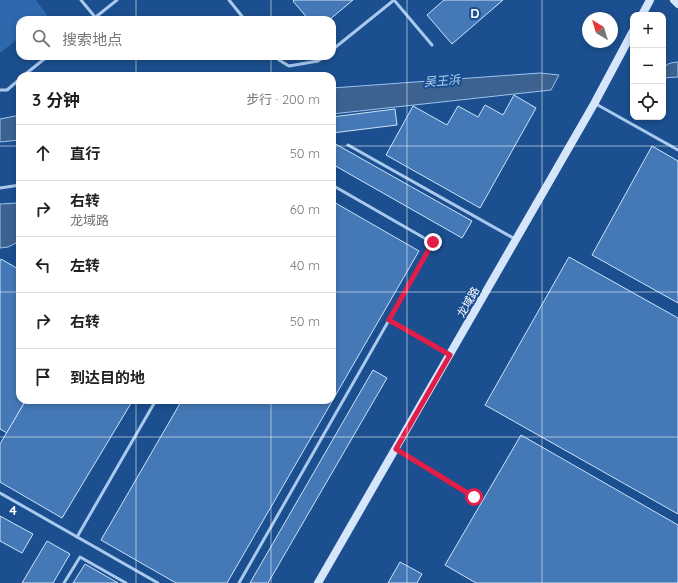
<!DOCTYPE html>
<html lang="zh">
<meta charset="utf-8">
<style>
body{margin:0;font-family:Quicksand,"Noto Sans SC",sans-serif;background:#f6f6f6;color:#222}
.controls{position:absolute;right:12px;top:12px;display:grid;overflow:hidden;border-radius:8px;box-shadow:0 2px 6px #0003}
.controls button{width:36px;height:36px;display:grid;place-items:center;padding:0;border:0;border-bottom:1px solid #e0e0e0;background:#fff;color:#222;font:20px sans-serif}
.compass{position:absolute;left:582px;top:12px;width:36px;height:36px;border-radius:50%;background:#fff;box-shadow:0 2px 6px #0003;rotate:322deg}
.stop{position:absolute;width:12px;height:12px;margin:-9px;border:3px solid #e11d48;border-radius:50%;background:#fff}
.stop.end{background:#e11d48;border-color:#fff;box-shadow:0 1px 4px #0008}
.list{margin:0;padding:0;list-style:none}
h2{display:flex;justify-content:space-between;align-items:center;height:52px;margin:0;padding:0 16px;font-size:17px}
h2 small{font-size:13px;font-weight:400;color:#767676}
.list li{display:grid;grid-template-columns:26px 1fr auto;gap:12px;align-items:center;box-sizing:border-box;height:56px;padding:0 16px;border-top:1px solid #e0e0e0}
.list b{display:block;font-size:15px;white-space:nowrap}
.list p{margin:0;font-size:13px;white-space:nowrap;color:#767676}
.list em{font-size:13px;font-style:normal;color:#767676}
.icon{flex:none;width:22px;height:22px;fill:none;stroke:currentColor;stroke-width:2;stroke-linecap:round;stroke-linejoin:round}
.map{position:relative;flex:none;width:678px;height:583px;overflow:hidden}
.search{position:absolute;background:#fff;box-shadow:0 2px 6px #0003;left:16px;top:16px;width:320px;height:44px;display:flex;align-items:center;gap:10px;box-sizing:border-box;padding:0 14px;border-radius:12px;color:#767676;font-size:15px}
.panel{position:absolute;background:#fff;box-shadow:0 2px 6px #0003;left:16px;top:72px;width:320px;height:332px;border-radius:12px}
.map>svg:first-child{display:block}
</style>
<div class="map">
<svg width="678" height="583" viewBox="0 0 678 583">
<rect width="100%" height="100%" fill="#1b4f8f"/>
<polygon fill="#2e69ad" points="0,0 36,0 47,15 41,20 20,20 20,37 0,53"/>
<g fill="#3c6290" stroke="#9cc4f0">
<path d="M678 62V77L663 78C663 65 666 63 678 62Z"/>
<polygon points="540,73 559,75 551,90 332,114 332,88"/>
<polygon points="20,115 20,140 0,142 0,119"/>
<polygon points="17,203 20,208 20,241 8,247 0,248 0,204"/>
</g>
<g fill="#4478b7" stroke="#cfe3fa">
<polygon points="294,0 353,0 329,20 309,20 293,1"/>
<polygon points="444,0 503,0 452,44 427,15"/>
<polygon points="514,95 536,108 480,208 386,155 413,106 447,125 458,106 478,117 485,105 503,115"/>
<polygon points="395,109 397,125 332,133 332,117"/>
<polygon points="332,142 472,221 462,238 332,164"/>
<polygon points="652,146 678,161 678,303 592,255"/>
<polygon points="332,201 419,251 227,583 176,583 101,540 182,400 332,400"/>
<polygon points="569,257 678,318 678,514 485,405"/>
<polygon points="1,259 20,270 20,400 26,400 7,433 0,429 0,261"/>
<polygon points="373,370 387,378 268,583 250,583"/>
<polygon points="26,400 133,400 62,518 0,482 0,444"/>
<polygon points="521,435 678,525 678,583 476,583 445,565"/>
<polygon points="0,516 33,534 22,553 0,541"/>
<polygon points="47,541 70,554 53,583 22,583"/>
<polygon points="400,562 422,574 417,583 388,583"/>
<polygon points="85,564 118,583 73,583"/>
</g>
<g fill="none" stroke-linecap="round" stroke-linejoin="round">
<g stroke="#a9c9ee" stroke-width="3">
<polyline points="81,0 95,17"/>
<polyline points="229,0 245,20"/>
<polyline points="92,20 117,0"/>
<polyline points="332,50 394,0 432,45"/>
<polyline points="276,56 279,60 289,66 318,61 325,56"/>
<polyline points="23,76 48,56"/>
<polyline points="0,90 7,90 20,79"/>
<polyline points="596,104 678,150"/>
<polyline points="348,145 515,239"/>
<polyline points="0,188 20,185"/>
<polyline points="389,320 449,354"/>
<polyline points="395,449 474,497"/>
<polyline points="0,493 158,583"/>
<polyline points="77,537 156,400"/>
<polyline points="64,583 80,557 126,583"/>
<polyline points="239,583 433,243 332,185"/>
</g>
<g stroke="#d6e6fa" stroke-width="8">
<polyline points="674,0 678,4"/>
<polyline points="642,15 650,0"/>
<polyline points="318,583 594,104 633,31"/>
</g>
</g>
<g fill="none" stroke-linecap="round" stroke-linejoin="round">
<polyline stroke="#e11d48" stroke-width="5" points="433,242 389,320 450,355 396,449 474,497"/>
</g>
<path fill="none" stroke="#fff" stroke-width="1" stroke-opacity="0.55" d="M136 0V20M271 0V20M407 0V583M542 0V583M136 56V76M271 56V76M0 146H20M332 146H678M0 292H20M332 292H678M136 400V583M271 400V583M0 437H678"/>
<g text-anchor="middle" stroke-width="4" stroke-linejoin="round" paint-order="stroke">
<g font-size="11" fill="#fff" stroke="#1b4f8f">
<text transform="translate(468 302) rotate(-60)" y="4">龙域路</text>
</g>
<g font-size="12" font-style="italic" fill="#b5d3f5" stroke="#1b4f8f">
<text transform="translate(442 81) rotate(-4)" y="4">吴王浜</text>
</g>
</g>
<g font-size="13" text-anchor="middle" font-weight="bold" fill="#fff" stroke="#1b4f8f" stroke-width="4" stroke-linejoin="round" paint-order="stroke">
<text x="475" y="18">D</text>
<text x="13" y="515">4</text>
</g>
</svg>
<div class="controls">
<button>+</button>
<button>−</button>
<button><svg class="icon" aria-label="locate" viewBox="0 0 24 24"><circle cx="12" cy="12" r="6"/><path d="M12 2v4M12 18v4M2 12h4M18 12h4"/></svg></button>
</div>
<svg class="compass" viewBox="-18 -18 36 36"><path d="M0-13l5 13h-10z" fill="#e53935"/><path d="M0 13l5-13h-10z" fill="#767676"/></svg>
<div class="stop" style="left:474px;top:497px"></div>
<div class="stop end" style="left:433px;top:242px"></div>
<div class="search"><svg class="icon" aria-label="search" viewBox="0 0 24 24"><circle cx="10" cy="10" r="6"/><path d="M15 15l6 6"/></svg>搜索地点</div>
<section class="panel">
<h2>3 分钟<small>步行 · 200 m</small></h2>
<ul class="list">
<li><svg class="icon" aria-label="ahead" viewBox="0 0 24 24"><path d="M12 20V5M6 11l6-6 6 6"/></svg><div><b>直行</b></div><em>50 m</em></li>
<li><svg class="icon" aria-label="right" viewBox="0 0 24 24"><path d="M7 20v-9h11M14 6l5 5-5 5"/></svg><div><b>右转</b><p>龙域路</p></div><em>60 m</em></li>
<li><svg class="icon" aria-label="left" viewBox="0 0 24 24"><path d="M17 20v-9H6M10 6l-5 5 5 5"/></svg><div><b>左转</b></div><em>40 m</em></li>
<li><svg class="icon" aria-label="right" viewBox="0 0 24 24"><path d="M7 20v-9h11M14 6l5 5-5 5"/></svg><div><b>右转</b></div><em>50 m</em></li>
<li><svg class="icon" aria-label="arrive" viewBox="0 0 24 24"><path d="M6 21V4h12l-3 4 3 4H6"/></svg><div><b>到达目的地</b></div></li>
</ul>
</section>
</div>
